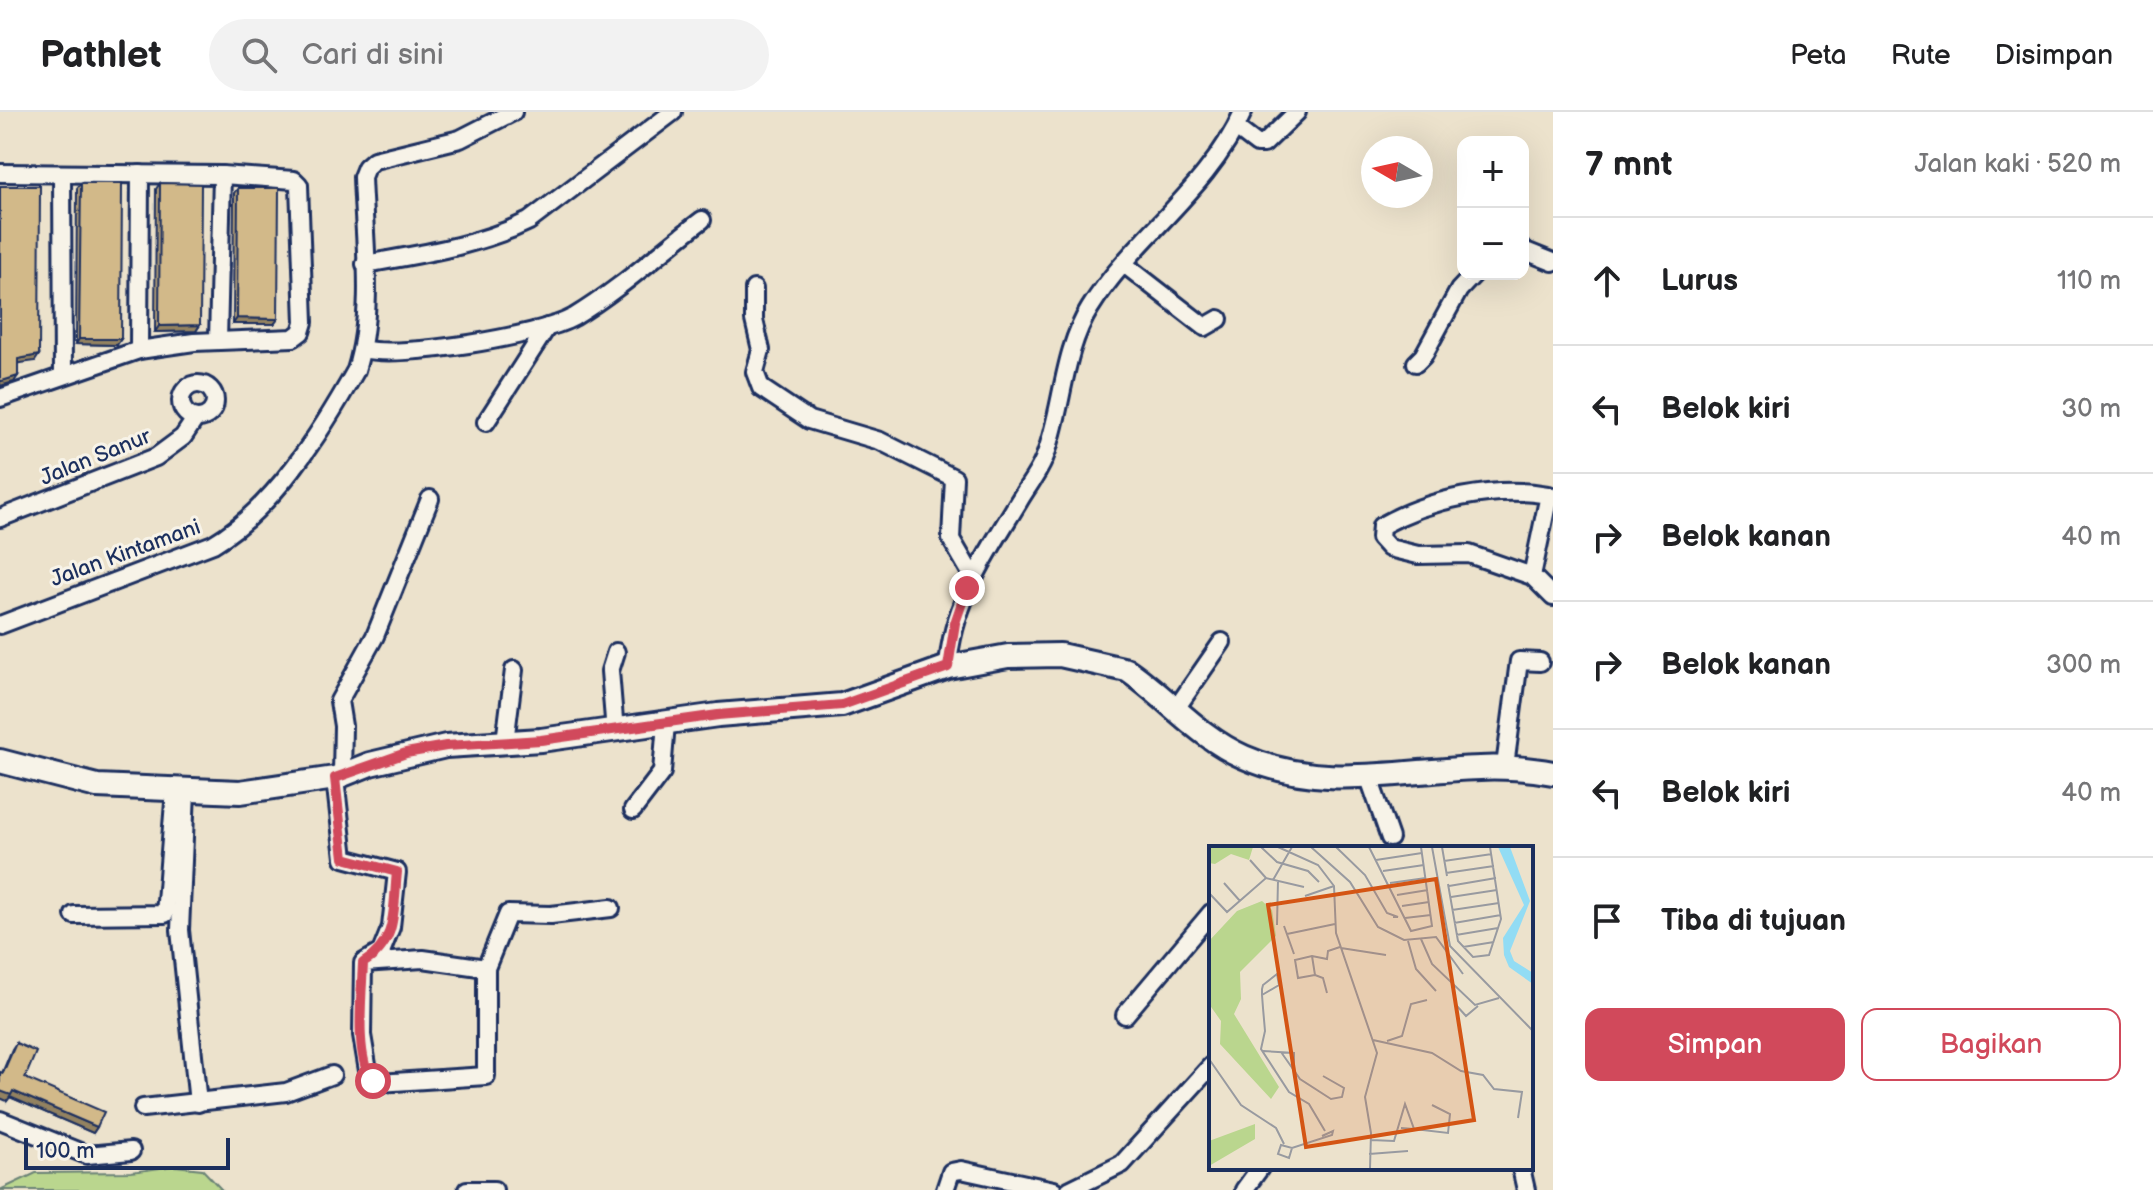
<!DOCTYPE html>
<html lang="id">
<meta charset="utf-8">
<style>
body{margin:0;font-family:"Balsamiq Sans",sans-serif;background:#f2f2f2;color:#202124}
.controls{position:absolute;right:24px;top:24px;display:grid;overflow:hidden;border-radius:16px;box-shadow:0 8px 32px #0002}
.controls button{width:72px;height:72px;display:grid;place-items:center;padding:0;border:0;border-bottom:2px solid #e0e0e0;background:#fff;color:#202124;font:40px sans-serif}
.compass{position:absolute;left:1361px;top:24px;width:72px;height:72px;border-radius:50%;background:#fff;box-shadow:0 8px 32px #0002;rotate:279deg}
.scale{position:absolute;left:24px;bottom:20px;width:206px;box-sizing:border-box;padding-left:8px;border:4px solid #1b2f5e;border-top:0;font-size:22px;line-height:28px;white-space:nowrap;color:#1b2f5e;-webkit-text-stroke:6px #f7f3e8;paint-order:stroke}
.stop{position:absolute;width:24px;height:24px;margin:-18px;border:6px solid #d1495b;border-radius:50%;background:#fff}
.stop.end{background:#d1495b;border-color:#fff;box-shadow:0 2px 8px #0008}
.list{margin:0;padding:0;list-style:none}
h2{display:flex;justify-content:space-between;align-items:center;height:104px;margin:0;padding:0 32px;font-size:34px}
h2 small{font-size:26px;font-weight:400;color:#757577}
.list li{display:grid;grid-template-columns:52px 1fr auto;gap:24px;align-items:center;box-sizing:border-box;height:128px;padding:0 32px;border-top:2px solid #e0e0e0}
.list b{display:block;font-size:30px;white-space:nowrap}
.list em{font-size:26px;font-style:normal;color:#757577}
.actions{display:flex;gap:16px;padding:24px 32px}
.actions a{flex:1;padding:18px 0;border:2px solid #d1495b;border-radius:16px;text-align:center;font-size:28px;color:#d1495b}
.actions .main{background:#d1495b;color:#fff}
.icon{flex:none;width:44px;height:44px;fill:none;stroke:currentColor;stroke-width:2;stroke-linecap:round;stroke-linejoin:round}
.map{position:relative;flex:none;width:1553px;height:1078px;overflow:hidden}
header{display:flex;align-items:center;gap:48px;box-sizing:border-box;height:112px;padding:0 40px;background:#fff;border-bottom:2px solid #e0e0e0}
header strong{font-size:38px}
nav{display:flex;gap:44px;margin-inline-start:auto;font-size:28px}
.search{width:560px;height:72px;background:#f2f2f2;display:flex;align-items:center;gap:20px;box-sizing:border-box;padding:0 28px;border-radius:44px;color:#757577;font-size:30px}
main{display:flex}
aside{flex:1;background:#fff}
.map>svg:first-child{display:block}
</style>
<header>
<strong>Pathlet</strong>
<div class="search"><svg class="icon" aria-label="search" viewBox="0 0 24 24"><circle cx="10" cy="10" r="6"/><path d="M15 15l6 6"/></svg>Cari di sini</div>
<nav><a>Peta</a><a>Rute</a><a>Disimpan</a></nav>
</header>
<main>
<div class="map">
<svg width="1553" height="1078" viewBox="0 0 1553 1078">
<rect width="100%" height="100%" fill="#ece2cc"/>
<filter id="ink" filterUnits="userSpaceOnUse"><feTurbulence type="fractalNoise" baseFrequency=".0125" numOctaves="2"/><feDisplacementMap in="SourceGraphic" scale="16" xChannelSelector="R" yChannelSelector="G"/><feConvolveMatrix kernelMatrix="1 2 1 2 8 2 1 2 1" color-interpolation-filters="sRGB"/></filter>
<g filter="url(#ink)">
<polygon fill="#bad68e" stroke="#6a8276" stroke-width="2" points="175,1054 202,1057 222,1078 0,1078 36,1061 131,1060"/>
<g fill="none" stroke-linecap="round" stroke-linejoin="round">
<g stroke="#1b2f5e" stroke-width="22">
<g id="street">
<polyline points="1236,16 1257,32 1264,32 1297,0"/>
<polyline points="0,61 222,63 294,68 299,73 304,210 301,220 293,226 194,230 139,238 0,286"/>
<polyline points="62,62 63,262"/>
<polyline points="1523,138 1553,150"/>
<path d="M365 152C421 142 478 134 529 109L673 0"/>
<polyline points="1124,152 1205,215 1219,207"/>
<polyline points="754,177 754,208 761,238 755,260 761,276 809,308 880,329 954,366 951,427 973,465"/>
<polyline points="218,229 222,63"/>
<path d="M363 237C400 247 540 224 574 205 619 178 660 140 702 108"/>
<polyline points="139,238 140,62"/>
<polyline points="1416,251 1423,244 1459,178 1474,162"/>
<circle cx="198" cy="289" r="17"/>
<polyline points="486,310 547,215"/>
<polyline points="0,406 156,345 183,325 195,307"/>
<path d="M1532 464 1549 383C1494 373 1429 387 1381 414L1380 426 1389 436 1418 443 1469 442 1532 464 1553 485"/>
<path d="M0 513 213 432C273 397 322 319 356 258 375 198 364 127 362 65L366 55 374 48 460 27 513 0"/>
<path d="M948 555C952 491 987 442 1019 389 1027 375 1038 362 1044 347 1063 299 1062 240 1090 196 1134 125 1208 79 1243 0"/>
<polyline points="1175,598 1222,530"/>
<polyline points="615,620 610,559 616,540"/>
<polyline points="505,630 514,558"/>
<polyline points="1505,654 1519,549 1540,550"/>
<polyline points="342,661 343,614 339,589 375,524 430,387"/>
<polyline points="335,666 344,746 397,760 391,815 381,840 364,850"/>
<polyline points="1369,666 1390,726"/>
<polyline points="186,679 180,818 198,991"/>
<polyline points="633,698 662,660 666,611"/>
<polyline points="74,803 165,802 175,678"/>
<polygon points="423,847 486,856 486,964 379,971 369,965 362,923 363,851"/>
<polyline points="486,856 508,802 551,803 611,796"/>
<polyline points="1125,903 1211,801"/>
<polyline points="143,996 286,980 332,963"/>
<polyline points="0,1008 87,1043 131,1039"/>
<polyline points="1521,1056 1526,1078"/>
<polyline points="467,1078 494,1078"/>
<polyline points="945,1078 951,1060 961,1058 1054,1078"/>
<polyline points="1069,1078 1122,1052 1211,954"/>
<polyline points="1244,1078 1260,1056"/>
</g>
</g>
<g stroke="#1b2f5e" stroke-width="28">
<path id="secondary" d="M0 649 97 674 240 680 335 666 370 652 446 634 541 628 718 603 842 593 948 555 1008 544 1060 543 1127 558C1167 585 1198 625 1244 645 1345 690 1449 640 1553 661"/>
</g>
<use href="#street" stroke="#f7f3e8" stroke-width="16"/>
<use href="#secondary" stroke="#f7f3e8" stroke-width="22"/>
</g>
<g fill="#b59f76" stroke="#1b2f5e" stroke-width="2">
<polygon points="81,71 117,233 76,232 77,76"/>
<polygon points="160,71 200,213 196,219 155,220 156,77"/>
<polygon points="238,76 278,207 274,212 233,212 234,81"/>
<polygon points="16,931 25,966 97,1015 93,1021 10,985 7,989 2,961 12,937"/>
</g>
<g fill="#938260" stroke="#1b2f5e" stroke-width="2">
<polygon points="237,206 278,207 274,212 233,212"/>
<polygon points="200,213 196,219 155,220 159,214"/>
<polygon points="79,227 121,227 117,233 76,232"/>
<polygon points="39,243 35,249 14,252 18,247"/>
<polygon points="18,264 14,270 0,274 0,269"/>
<polygon points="0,979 13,979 97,1015 93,1021 10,985 7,989 0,986"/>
</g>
<g fill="#d2b989" stroke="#1b2f5e" stroke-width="2">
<polygon points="81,71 122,71 121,227 79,227"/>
<polygon points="160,71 201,72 200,213 159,214"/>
<polygon points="0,74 40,74 39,243 18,247 18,264 2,269 0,269"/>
<polygon points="238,76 279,76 278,207 237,206"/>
<polygon points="16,931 36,940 25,966 104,1000 97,1015 13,979 11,983 0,979 0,960 3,961"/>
</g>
</g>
<g fill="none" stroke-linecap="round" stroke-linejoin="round" filter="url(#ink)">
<path stroke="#d1495b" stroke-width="10" d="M373 969C354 948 362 880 363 851 398 831 393 797 397 760L344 746 335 666 406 641 446 634 541 628 718 603 842 593 948 555 955 511 967 476"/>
</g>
<g text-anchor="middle" stroke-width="6" stroke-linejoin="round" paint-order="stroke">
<g font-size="22" fill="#1b2f5e" stroke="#f7f3e8">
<text transform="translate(95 344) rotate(-22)" y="8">Jalan Sanur</text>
<text transform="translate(125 440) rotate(-20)" y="8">Jalan Kintamani</text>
</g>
</g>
<g transform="translate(1209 734)">
<rect width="324" height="324" fill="#ece2cc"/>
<path d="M0 1H44L40 14 22 8 6 18 0 17ZM53 55 63 64 67 90 31 126 32 153 25 168 70 241 62 253 11 198 12 175 0 158V95L28 65ZM46 278V293L0 320V295Z" fill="#bad68e"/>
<path d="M289 1H301L321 55 301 105 305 115 324 127V138L300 121 295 109 294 92 315 59Z" fill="#92dcf4"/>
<path fill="none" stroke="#989aa0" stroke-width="2" d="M52 1 68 16 99 25 110 36M69 1 109 19 125 40 127 87 168 207 156 251 162 287 161 323M102 1 141 36 169 81 195 94 227 91 254 128M127 1 156 29 178 67 189 71H184M160 1 202 85 223 80 212 1M223 1 241 100 324 185M233 1 238 30M41 14 57 32M167 14 213 7M235 15 283 8M174 25 215 19M237 27 285 20M64 34 83 1M15 37 31 55M181 37 217 32M239 38 249 95 264 111 280 109 292 73 281 1M240 40 287 32M0 47 18 66 57 32 95 41M188 49 219 44M96 50 125 40M242 51 288 44M193 60 220 56M243 64 290 57M196 72 222 69M245 77 292 69M68 79 69 34M75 80 85 108M78 88 126 78M247 89 289 82M212 93 223 118 266 159 290 152M199 95 207 123 227 145M254 101 285 96M132 102 177 109M103 110 106 129 89 132 86 114 103 110 118 113 119 105 131 101M106 129 114 132 118 147M53 149 70 139 68 128 54 139 53 143V149L54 162 56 185 52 203 80 246 100 258 116 285M247 159 257 170 269 160M164 194 223 207 252 225 274 229 285 243 313 246 309 272M178 195 193 190 202 158 218 154M54 205 85 207V225M72 206 91 233 122 253 133 251 135 242 114 230M0 213 32 259 67 282 75 298M205 283 239 287 241 268 223 259M162 294 185 295 196 258 205 283 192 282M83 302 80 312 69 308 72 299 83 302 123 289 124 285 113 290M160 308 199 305"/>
<path fill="#d45514" fill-opacity="0.15" stroke="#d45514" stroke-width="4" d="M227 33 265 274 97 301 59 59Z"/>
<rect width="324" height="324" fill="none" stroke="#1b2f5e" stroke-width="4"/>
</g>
</svg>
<div class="controls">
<button>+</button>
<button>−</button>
</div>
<svg class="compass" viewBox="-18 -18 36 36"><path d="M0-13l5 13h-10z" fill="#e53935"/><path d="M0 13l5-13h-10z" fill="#757577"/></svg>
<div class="scale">100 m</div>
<div class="stop" style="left:373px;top:969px"></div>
<div class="stop end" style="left:967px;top:476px"></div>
</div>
<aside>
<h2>7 mnt<small>Jalan kaki · 520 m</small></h2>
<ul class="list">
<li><svg class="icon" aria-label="ahead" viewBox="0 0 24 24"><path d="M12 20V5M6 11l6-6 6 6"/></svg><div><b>Lurus</b></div><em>110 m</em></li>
<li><svg class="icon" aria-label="left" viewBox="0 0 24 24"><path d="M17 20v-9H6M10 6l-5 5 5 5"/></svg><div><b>Belok kiri</b></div><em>30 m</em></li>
<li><svg class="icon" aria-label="right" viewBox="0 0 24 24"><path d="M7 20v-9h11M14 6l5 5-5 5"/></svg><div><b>Belok kanan</b></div><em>40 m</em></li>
<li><svg class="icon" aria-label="right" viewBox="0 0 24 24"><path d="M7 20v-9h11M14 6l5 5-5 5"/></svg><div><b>Belok kanan</b></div><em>300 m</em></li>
<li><svg class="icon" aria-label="left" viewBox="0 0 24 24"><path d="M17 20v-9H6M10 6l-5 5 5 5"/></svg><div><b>Belok kiri</b></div><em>40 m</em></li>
<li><svg class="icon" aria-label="arrive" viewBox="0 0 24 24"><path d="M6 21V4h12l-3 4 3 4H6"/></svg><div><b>Tiba di tujuan</b></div></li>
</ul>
<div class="actions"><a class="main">Simpan</a><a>Bagikan</a></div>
</aside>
</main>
